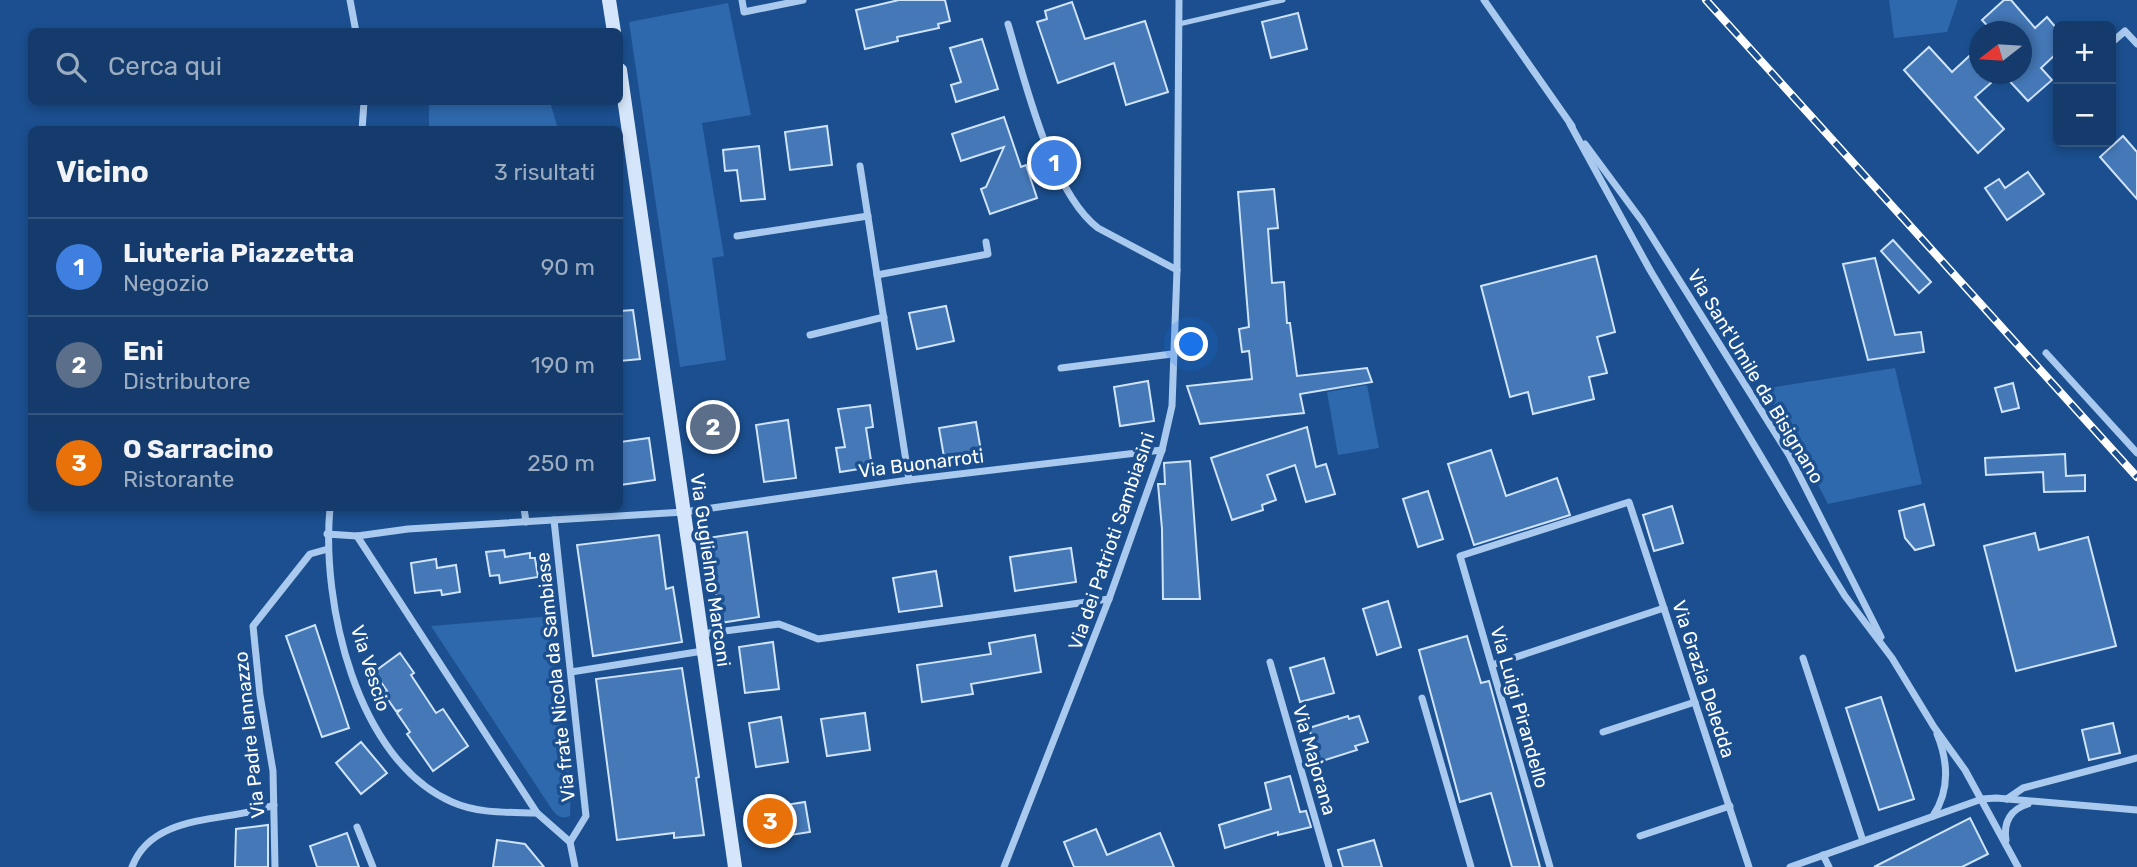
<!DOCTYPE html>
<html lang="it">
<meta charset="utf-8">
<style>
body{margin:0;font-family:Rubik,sans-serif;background:#1d4271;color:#f1f3f6}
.controls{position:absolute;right:21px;top:21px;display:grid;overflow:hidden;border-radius:10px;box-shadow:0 4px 10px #0003}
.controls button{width:63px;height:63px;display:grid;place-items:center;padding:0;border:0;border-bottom:2px solid #33557e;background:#143b6b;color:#f1f3f6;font:35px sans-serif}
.compass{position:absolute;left:1969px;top:21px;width:63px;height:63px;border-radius:50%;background:#143b6b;box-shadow:0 4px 10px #0003;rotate:253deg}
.you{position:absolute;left:1192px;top:345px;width:24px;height:24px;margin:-18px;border:5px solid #fff;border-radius:50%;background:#1a73e8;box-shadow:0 0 0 10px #1a73e833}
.badge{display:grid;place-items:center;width:46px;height:46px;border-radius:50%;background:#ffd166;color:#fff;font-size:23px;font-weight:700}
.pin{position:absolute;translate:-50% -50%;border:4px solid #fff;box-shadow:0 2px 7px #0006}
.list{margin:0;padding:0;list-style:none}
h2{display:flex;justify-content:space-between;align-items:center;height:91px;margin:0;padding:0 28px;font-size:30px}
h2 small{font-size:23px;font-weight:400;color:#9dadc1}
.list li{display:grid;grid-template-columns:46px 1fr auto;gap:21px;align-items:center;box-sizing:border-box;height:98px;padding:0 28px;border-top:2px solid #33557e}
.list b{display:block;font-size:26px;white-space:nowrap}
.list p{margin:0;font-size:23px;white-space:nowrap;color:#9dadc1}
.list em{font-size:23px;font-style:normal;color:#9dadc1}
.icon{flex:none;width:38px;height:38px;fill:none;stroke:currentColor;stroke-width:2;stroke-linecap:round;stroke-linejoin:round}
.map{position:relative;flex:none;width:2137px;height:867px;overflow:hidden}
.search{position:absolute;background:#143b6b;box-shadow:0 4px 10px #0003;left:28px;top:28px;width:595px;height:77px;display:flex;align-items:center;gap:18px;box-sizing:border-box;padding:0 24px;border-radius:10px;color:#9dadc1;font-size:26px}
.panel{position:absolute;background:#143b6b;box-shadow:0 4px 10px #0003;left:28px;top:126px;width:595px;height:385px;border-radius:10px}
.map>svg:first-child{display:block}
</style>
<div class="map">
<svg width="2137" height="867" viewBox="0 0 2137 867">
<rect width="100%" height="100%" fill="#1b4f8f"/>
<g fill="#2e69ad">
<polygon points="1889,0 1958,0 1947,32 1894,38"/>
<polygon points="728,3 751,115 702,123 724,256 712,258 726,360 680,367 629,22"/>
<polygon points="429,102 550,102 558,129 429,129"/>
<polygon points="1895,368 1922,484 1828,504 1798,446 1763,389"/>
<polygon points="1367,385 1379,448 1338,455 1327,392"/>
<path d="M553 616 571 787 570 816C560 820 556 815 551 808L431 626Z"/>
</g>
<g fill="#4478b7" stroke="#cfe3fa" stroke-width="2">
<polygon points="899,0 945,0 950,21 938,24 939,28 897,37 898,41 865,49 856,10"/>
<polygon points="2004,0 2011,0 2035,28 2047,17 2058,30 2058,52 2041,68 2052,80 2028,101 2003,74 2021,74 2021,32 1993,32 1982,20"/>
<polygon points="1072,2 1085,39 1145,21 1168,92 1126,105 1114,63 1058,83 1037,22 1047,19 1045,11"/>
<polygon points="1298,13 1307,49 1271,58 1262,22"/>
<polygon points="982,39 998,89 956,102 951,85 961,82 950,48"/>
<polygon points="1929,47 1952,72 1979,47 1979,74 2001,74 1975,97 2004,129 1978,153 1904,70"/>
<polygon points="1004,117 1021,167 1026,165 1037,198 990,214 981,189 986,187 1004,147 961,161 952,134"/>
<polygon points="827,126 832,165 790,170 785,132"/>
<polygon points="2123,136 2137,152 2137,199 2100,157"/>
<polygon points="759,146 765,199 741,201 737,170 725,171 723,150"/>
<polygon points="2028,172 2044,194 2007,220 1985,188 1999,179 2005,188"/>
<polygon points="1274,189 1278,228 1268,229 1272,283 1284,282 1287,323 1290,323 1297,376 1367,368 1372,382 1300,394 1304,413 1200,424 1187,386 1252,379 1249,351 1242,352 1239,329 1249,327 1238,192"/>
<polygon points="1893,240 1931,282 1919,293 1881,251"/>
<polygon points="1596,256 1615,332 1597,337 1607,373 1589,377 1594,399 1533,414 1528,392 1510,397 1481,286"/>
<polygon points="1875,258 1895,335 1921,332 1924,352 1868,360 1843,264"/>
<polygon points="946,306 954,341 917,349 909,313"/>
<polygon points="633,310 640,359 620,361 620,311"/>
<polygon points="1148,381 1154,421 1120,426 1114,387"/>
<polygon points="2013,383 2019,408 2002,412 1995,388"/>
<polygon points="870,405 873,427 866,428 872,467 840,472 836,448 845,447 838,409"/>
<polygon points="788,420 796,478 764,482 756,425"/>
<polygon points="710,422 713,438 692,442 689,426"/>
<polygon points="976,422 981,451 944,457 939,428"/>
<polygon points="1307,427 1316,467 1326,464 1335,494 1306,502 1295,465 1267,475 1276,500 1262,505 1263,510 1232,520 1211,458"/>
<polygon points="649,438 655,480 620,485 620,442"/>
<polygon points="1491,450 1506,496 1557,478 1570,515 1474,545 1448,464"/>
<polygon points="2065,454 2066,476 2085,475 2085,491 2044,492 2043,472 1986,475 1985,458"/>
<polygon points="1190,461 1200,599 1163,599 1162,529 1158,484 1165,484 1164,463"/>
<polygon points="1428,491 1443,539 1418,547 1403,499"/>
<polygon points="1924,504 1934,545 1915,550 1905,538 1899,511"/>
<polygon points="1672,506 1683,543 1654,551 1643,515"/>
<polygon points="747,532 759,617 720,623 708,538"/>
<polygon points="2035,533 2039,550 2088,537 2116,646 2016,671 1984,546"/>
<polygon points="659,535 666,589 673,587 682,642 593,656 577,545"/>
<polygon points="1071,548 1076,582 1015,591 1010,557"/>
<polygon points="504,550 505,557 530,553 530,558 535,558 538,577 500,583 499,575 490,576 486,552"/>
<polygon points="436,559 437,568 456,565 460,592 442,595 441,590 415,593 411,563"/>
<polygon points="936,571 942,606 899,612 893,578"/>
<polygon points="1388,601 1401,647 1377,655 1363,609"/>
<polygon points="315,625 349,728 322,737 286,636"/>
<polygon points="1035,635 1041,672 971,684 973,694 922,702 917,665 991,654 989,643"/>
<polygon points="1467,636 1481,683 1489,681 1540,867 1512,867 1491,793 1460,802 1419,650"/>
<polygon points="773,642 779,689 745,693 739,647"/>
<polygon points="400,653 414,673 411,675 436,713 443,709 468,746 433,771 407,734 410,732 397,713 400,710 396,711 384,694 387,691 374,672"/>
<polygon points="1324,658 1334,693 1300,702 1290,668"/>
<polygon points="682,668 699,777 696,778 704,835 674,838 674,833 617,840 596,679"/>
<polygon points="1881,697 1914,799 1879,810 1846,708"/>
<polygon points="865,713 870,750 827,756 821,719"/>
<polygon points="1348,716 1349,719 1359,716 1368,742 1355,746 1357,750 1319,762 1309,728"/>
<polygon points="781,717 788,762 756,767 749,723"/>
<polygon points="2113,723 2120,753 2089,760 2082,730"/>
<polygon points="361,742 387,773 361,794 336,763"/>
<polygon points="1290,776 1300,812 1306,811 1311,827 1278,835 1278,832 1225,848 1219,825 1271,809 1265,783"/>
<polygon points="805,802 810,832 764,839 760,809"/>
<polygon points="1970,818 1988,854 1962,867 1874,867"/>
<polygon points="268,825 268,867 235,867 236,829"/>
<polygon points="1096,829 1107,855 1160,833 1174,867 1074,867 1064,842"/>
<polygon points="347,833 359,867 317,867 310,846"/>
<polygon points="497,840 525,844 544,867 493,867"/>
<polygon points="1374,840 1382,867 1343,867 1338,850"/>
</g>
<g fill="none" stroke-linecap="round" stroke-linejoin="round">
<polyline stroke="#a9c9ee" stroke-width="5" points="1179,24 1283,0"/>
<g stroke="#a9c9ee" stroke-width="7">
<polyline points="350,0 356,32"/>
<polyline points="742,0 744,12 803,0"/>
<polyline points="1484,0 1572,126"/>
<path d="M1008 24C1025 81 1051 192 1098 228L1177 270"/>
<polyline points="2111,43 2125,31 2137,44"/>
<polyline points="1570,124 1650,270 1822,559 1845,596 1892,658 1934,727 1965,770 2018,867"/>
<polyline points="362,130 364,102"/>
<polyline points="1585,144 1642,221 1789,455 1881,637"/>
<polyline points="860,166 909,480"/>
<polyline points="737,236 868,216"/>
<polyline points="877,275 988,254 986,242"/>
<polyline points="810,335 884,317"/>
<polyline points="2046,353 2137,453"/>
<polyline points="1061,368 1172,354"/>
<path d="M330 508C321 602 356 760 452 802 479 814 508 812 537 813"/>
<polyline points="524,508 526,522"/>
<polyline points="554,520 586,816 570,842 575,867"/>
<polyline points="327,534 357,536 408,529 684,512 909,480 1162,450"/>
<polyline points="357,536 537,813 570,842"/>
<polyline points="701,634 779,624 818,639 1109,599"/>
<polyline points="1803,658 1863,841"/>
<polyline points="1270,662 1329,867"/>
<polyline points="1492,665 1664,608"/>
<polyline points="571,672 703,651"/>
<polyline points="1422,698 1471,867"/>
<polyline points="1603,732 1695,702"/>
<polyline points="2007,799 2023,788 2137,758"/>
<path d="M1933 816C1950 790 1948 761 1937 734"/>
<polyline points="357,827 373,867"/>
<polyline points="1640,836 1730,806"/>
<path d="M2006 840C2003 822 2011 809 2028 804"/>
<polyline points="1823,855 1829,867"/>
<path d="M132 867C153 811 229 823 274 805"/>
<polyline points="275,867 273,771 260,695 253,626 310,554 328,549"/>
<polyline points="1004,867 1109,599 1162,450 1172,406 1177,270 1179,0"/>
<polyline points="1550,867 1460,556 1629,502 1749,867"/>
<polyline points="1790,867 1982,799 1996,798 2137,810"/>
</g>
<g stroke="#d6e6fa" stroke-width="14">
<polyline points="609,0 614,32"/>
<polyline points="620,70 735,867"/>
</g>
<g stroke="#fff" stroke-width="8">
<polyline id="rail" points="1706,0 2137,477"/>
</g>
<use href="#rail" stroke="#1b4f8f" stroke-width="5" stroke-dasharray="16" stroke-linecap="butt"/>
</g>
<g text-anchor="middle" stroke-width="7" stroke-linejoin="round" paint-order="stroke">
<g font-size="19" fill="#fff" stroke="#1b4f8f">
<text transform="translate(1756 376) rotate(59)" y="7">Via Sant'Umile da Bisignano</text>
<text transform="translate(921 463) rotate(-7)" y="7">Via Buonarroti</text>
<text transform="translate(1111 541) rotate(-71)" y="7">Via dei Patrioti Sambiasini</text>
<text transform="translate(711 570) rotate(82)" y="7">Via Guglielmo Marconi</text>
<text transform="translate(371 668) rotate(72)" y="7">Via Vescio</text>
<text transform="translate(555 677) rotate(-96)" y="7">Via frate Nicola da Sambiase</text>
<text transform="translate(1704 679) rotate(72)" y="7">Via Grazia Deledda</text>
<text transform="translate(1520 707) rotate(74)" y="7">Via Luigi Pirandello</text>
<text transform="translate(249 735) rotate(-96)" y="7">Via Padre Iannazzo</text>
<text transform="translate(1315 760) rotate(74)" y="7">Via Majorana</text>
</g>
</g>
</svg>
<div class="controls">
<button>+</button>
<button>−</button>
</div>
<svg class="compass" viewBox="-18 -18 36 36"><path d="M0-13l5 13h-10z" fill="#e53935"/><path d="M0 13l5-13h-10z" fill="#9dadc1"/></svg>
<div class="you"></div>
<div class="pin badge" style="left:1054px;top:163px;background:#3f7fe0">1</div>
<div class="pin badge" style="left:713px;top:427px;background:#5c6f8a">2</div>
<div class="pin badge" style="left:770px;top:821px;background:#e8710a">3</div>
<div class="search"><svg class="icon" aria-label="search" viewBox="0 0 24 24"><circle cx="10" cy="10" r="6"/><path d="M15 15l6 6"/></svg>Cerca qui</div>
<section class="panel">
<h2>Vicino<small>3 risultati</small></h2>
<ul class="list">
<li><span class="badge" style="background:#3f7fe0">1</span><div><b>Liuteria Piazzetta</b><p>Negozio</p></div><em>90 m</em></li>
<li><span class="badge" style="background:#5c6f8a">2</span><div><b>Eni</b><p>Distributore</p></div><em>190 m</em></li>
<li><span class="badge" style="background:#e8710a">3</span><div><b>O Sarracino</b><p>Ristorante</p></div><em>250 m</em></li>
</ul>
</section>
</div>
